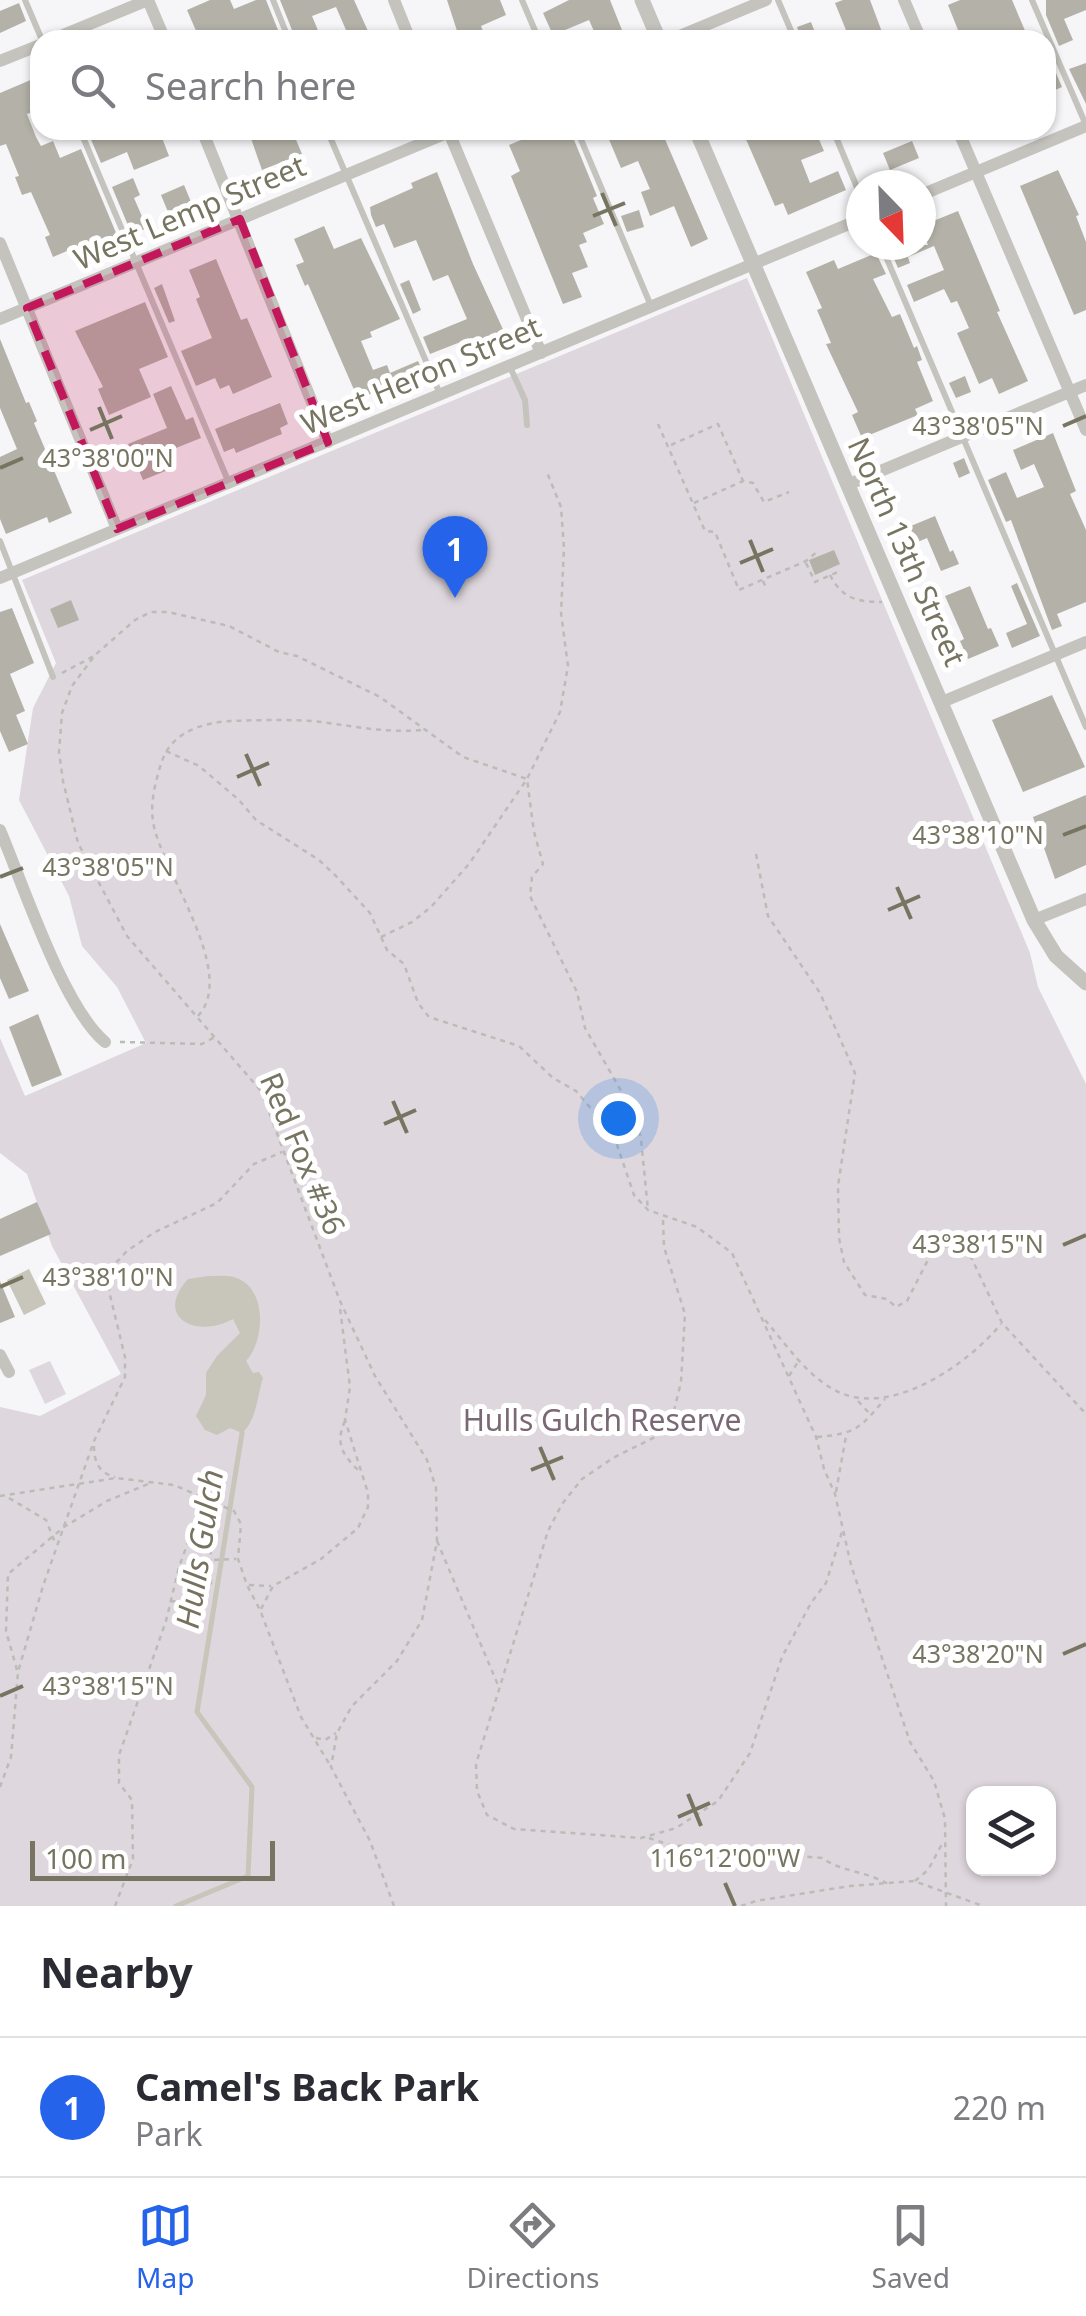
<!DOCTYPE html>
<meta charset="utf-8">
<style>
body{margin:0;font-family:"Noto Sans",sans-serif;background:#f7f7f7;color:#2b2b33}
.controls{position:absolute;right:30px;bottom:30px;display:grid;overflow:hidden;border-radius:20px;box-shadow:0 2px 8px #0004}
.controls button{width:90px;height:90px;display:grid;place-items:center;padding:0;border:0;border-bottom:2px solid #e1e1e2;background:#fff;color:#2b2b33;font:50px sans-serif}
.compass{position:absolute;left:846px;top:170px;width:90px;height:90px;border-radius:50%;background:#fff;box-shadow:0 2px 8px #0004;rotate:157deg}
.scale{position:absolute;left:30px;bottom:25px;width:245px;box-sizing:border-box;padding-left:10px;border:5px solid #777561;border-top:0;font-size:28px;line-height:35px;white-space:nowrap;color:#777561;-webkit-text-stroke:8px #fff;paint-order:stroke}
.you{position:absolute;left:618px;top:1118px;width:35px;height:35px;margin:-25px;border:8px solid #fff;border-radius:50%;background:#1a73e8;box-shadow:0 0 0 15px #1a73e833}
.badge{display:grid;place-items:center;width:65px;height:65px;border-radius:50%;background:#2563eb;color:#fff;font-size:32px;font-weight:700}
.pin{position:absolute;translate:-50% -82px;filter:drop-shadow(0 2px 5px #0008)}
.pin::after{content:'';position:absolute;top:52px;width:35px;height:30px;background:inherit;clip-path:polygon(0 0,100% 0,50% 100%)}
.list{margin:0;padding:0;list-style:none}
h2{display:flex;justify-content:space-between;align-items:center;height:130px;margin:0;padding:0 40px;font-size:42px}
h2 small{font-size:32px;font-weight:400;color:#7c7c81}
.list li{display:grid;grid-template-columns:65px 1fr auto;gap:30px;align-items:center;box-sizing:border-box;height:140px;padding:0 40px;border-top:2px solid #e1e1e2}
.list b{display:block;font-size:38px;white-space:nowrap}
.list p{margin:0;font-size:32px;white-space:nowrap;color:#7c7c81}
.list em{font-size:32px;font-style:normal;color:#7c7c81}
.icon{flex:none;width:55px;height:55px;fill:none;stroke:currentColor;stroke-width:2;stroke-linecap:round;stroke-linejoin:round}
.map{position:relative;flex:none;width:1086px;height:1906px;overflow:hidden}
.search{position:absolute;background:#fff;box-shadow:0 2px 8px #0004;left:30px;right:30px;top:30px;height:110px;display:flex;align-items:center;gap:25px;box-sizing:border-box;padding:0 35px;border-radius:30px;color:#7c7c81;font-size:38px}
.sheet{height:270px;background:#fff}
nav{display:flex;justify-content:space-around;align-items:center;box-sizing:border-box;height:140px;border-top:2px solid #e1e1e2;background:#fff;font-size:28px;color:#7c7c81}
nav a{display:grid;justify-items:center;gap:5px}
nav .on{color:#2563eb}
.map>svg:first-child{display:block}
</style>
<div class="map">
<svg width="1086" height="1906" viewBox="0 0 1086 1906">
<rect width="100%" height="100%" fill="#f6f5f7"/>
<g fill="#ded7dd" fill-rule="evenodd">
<path d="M747 278 1030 953 1038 987 1086 1084V1906H0V1407L40 1416 121 1374 52 1246 27 1174 0 1153V1038L25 1096 146 1043 117 987 82 946 69 896 19 800 33 708 56 663 22 580ZM974 1794H1048V1868H974Z"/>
<polygon points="50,1361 66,1394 45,1404 29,1370"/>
</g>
<g fill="#c8c5bb">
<polygon points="29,1269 46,1304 24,1315 7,1280"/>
<path d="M208 1276C219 1276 231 1274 241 1280 267 1294 264 1342 246 1361L253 1373 259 1372 263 1378C257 1396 257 1420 242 1433L230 1428 217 1435 205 1430 196 1416 206 1395V1373L217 1356 240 1333 233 1319C197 1339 153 1318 188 1279Z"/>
</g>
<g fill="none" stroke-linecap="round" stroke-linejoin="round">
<polyline stroke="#c8c5bb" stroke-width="5" points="176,1906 248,1876 252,1787 197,1712 242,1433"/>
</g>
<g fill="#b4b2a8" fill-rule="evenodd">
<polygon points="210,0 230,0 234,9 256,0 266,0 282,40 200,40 187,10"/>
<path d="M280 0H354L372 40H296ZM336 7 346 30 322 40 312 16Z"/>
<polygon points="447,0 500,0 506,15 481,26 486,40 460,40"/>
<polygon points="569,0 610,0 622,30 598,40 589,20 553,35 543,13"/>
<polygon points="843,0 870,0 885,40 850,40 835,3"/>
<polygon points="960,0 1012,0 1029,40 962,40 948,5"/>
<polygon points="1046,0 1086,0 1086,10 1064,19 1073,40 1059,46 1046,15"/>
<polygon points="19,3 26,21 0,33 0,11"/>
<polygon points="811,22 818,40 802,40 797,27"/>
<polygon points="1046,50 1062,87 1046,94"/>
<polygon points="1086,63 1086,104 1069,69"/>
<polygon points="40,76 40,109 27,114 36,137 41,146 53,141 60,158 81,149 119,240 109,245 106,239 95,244 93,240 53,257 45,237 50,235 31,192 22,195 15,177 19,176 6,144 0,146 0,93"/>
<polygon points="87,130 159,130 169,156 134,170 127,152 101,163"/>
<polygon points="248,130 292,130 302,154 262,170"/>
<polygon points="545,130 570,130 597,196 593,198 604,224 583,233 587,242 579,245 588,267 572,273 582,297 563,304 511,176 520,171 509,145"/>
<polygon points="626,130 661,130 708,239 691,247 674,206 650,216 641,192 650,189 638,161 621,168 608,137"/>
<polygon points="742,130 815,130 824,151 801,160 810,183 838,171 846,190 788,215 783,203 775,206"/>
<polygon points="912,141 919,158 890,170 883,153"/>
<polygon points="1058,170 1079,215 1076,216 1086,242 1086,310 1074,315 1020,186"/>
<polygon points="437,172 473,264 507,338 475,351 471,342 459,347 458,343 430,354 423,337 467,319 448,275 433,281 416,240 394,248 384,224 376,227 371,215 370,207 413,188 411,183"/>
<polygon points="133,178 140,195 134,198 147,228 132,235 112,187"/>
<polygon points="184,185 194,209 171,219 161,195"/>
<polygon points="639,210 644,227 627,232 621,216"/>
<polygon points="958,211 1000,311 997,312 1028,381 999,394 992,378 979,384 957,333 969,328 957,301 951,303 944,289 914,302 907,285 944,270 934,246 908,257 910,263 898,268 890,249 899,245 928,245 921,226"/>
<polygon points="324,226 334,249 361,238 400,319 370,332 372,337 361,341 373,370 387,365 390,373 418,361 426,378 413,383 411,378 358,399 308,284 305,286 296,265 304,262 294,239"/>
<polygon points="876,253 886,274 873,279 892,317 900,314 914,348 917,346 922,360 917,362 933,401 915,409 918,415 862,438 852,415 858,412 826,344 831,343 817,310 822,308 806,272 834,260 838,269"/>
<polygon points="216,259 241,320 247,318 272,377 233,394 229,385 220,389 215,378 196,386 181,351 212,338 196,299 200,297 189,270"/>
<polygon points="409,280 421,310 413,314 400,284"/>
<polygon points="162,284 175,321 169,323 154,288"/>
<polygon points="145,302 168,357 139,369 151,397 109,415 98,389 103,387 75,331"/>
<polygon points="0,339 26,403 29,402 37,421 34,423 72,513 49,523 47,517 6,534 0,519 0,457 17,449 0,408"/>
<polygon points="965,376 971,392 956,398 949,383"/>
<polygon points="171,386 186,420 193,417 201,438 161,454 168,470 143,480 128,444 167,428 153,394"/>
<polygon points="280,403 288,424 280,428 282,434 236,453 234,448 224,452 215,429"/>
<polygon points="1053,433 1076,491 1070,494 1086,530 1086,602 1057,614 1062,626 1052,630 1011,520 1006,522 988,480 1006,472 1017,498 1044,487 1034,464 1021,470 1013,450"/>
<polygon points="964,458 970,473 959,478 953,463"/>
<polygon points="935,516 950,552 953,550 959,564 941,571 927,538 913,544 906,528"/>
<polygon points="834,550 840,564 815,575 809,560"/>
<polygon points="1017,583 1040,636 1012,648 1006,633 1027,624 1011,586"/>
<polygon points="970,586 988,629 991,628 999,646 968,659 960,641 964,639 945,596"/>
<polygon points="71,600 79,620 58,628 50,609"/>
<polygon points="12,608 34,663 10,674 25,711 16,715 28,744 9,752 0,731 0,612"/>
<polygon points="1052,695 1085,767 1023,792 992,720"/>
<polygon points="1086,795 1086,865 1055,879 1033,817"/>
<polygon points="0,924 29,991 9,999 0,978"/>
<polygon points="38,1014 62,1075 32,1087 9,1027"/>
<polygon points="37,1202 51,1234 0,1256 0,1219"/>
<polygon points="0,1281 15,1317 0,1323"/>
</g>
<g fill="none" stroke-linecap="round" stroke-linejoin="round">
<g stroke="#bcbcb7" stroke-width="2.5" stroke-dasharray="5 5" stroke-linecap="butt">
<polyline points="658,424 705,531 715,532 739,590 806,561 818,551"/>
<polyline points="671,445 718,424 743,481"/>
<polyline points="694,503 743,481 753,483 764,502 789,492"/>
<polyline points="806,563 815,582 840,571"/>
<path d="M830 575C842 598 856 602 882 602"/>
<polyline points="763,581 767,590"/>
<polyline points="62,673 94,656"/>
<polyline points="166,751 199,766 239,800 256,820 319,860 336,876 370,913 387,950 404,964 418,1003 429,1017 519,1046 553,1078 576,1091 599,1118 617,1145 634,1195 648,1210 697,1227 732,1253 816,1437 824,1469 835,1494 851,1565 910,1742 934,1781 945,1819 946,1906"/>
<polyline points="756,854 768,916 820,993 855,1073 838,1186 839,1238 844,1262 865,1295 887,1299 896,1307 907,1301 934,1248 959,1245 972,1259 1002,1323 1086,1414"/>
<polyline points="381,937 412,922 431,907 469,864 527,779 560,712 568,666 561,613 564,548 561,507 546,470"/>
<path d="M198 1016C239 972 159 868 153 821 150 802 156 779 162 761 172 732 202 723 230 721 260 720 292 719 322 722 357 727 387 733 422 730"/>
<polyline points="120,1042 202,1044 215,1037"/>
<polyline points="663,1220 664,1247 685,1314 681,1382 671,1423 663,1433 613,1458 582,1479 562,1504 548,1531 476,1764 477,1791 487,1815 514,1829 641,1838 676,1828 718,1801 750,1753 782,1657 811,1603 826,1583 842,1532"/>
<path d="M765 1320C785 1343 804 1372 831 1388 886 1422 966 1366 1001 1324"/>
<polyline points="789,1376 798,1362"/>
<polyline points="858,1401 870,1414"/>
<path d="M345 1421C335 1443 342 1454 358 1470"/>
<path d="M817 1437C856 1434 860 1428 885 1399"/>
<path d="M94 1446C94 1462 99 1473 115 1477"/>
<polyline points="836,1492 846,1436"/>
<polyline points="0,1496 116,1478 174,1485 234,1511 241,1524 238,1559 247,1585 260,1610 301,1717 330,1765"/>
<polyline points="9,1498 46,1520 56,1545"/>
<polyline points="437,1541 498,1685"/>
<polyline points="214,1560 236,1559"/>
<polyline points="249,1585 271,1586"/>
<polyline points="171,1601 193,1604 206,1595 211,1586 210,1505"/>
<polyline points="261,1609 273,1586 321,1559 358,1528 368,1507 368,1493 345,1420 350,1387 340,1308"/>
<polyline points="17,1670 6,1631 8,1574 64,1527 107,1501 153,1482"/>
<polyline points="316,1738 325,1740 336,1733"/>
<polyline points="0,1787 11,1757 18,1672 43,1586 94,1441 125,1377 125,1357 109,1291 112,1267 127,1251 155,1232 217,1203 254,1164 282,1152"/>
<path d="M649 1838 670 1845 822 1858C842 1872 866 1871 888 1884"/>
<polyline points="915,1881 928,1870 942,1844"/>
<polyline points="115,1906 133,1859 132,1800 119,1783 119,1755 166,1621 179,1567 203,1501"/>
<polyline points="394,1906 370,1841 331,1767 337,1733 352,1706 397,1661 422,1620 437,1541 436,1488 427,1460 375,1376 340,1301 261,1091 127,936 78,843 63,781 59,752 62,713 72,686 95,655 135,620 151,612 168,612 229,626 279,652 297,656 380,697 463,757 527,779 534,832 543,864 532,877 530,896 577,992 585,1028 635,1115 641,1139 648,1210"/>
<polyline points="741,1906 756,1901 850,1886 914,1881 983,1906"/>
</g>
<g stroke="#c4c3bd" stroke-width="6">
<polyline points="25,0 42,40"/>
<polyline points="273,0 289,40"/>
<polyline points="522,0 539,40"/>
<polyline points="778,0 795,40"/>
<polyline points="1032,0 1086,125"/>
<polyline points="80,130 229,483"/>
<polyline points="327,130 440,394"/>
<polyline points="577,130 651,306"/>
<polyline points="833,130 861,197"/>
<polyline points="881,245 1086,727"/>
<polyline points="510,367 525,400 527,425"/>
<polyline points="0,541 53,677"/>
</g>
<g stroke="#c4c3bd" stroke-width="12">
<polyline points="148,0 165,40"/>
<polyline points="394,0 410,40"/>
<polyline points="904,0 921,40"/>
<polyline points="51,40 148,0"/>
<polyline points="670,40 766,0"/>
<polyline points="0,61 40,45"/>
<polyline points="202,130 328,442"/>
<polyline points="448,130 541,353"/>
<polyline points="958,130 1086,430"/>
<polyline points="921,195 1086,126"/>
<polyline points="0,243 117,529"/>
<polyline points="0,319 454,130"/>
<polyline points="847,485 1086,385"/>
<polyline points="0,578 861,219"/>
<polyline points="942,702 1086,642"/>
<path d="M0 830C23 884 63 1007 105 1042"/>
<polyline points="1034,920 1086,899"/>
<polyline points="0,1355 9,1372"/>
</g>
<g stroke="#c4c3bd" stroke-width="15">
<polyline points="642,0 659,40"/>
<polyline points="696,130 1034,920 1056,956 1086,983"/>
</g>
</g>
<path fill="#c2185b" fill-opacity="0.2" stroke="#c2185b" stroke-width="8" stroke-dasharray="20 12" stroke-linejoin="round" d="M240 219 328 442 117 529 27 308Z"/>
<path fill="none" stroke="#777561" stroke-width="4" d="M602 193 616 226M593 216 625 203M99 407 112 439M1063 426 1086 416M90 430 122 416M0 468 23 458M750 540 763 572M740 563 773 549M246 754 260 786M237 777 269 763M1063 835 1086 826M0 877 23 868M897 887 911 919M888 910 920 896M393 1101 407 1133M384 1124 416 1110M1063 1245 1086 1235M0 1287 23 1277M540 1447 554 1480M531 1470 563 1457M1063 1654 1086 1644M0 1696 23 1686M688 1794 701 1826M678 1817 710 1803M725 1883 735 1906"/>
<g text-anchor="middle" stroke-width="10" stroke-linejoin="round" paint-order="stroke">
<g font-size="30" fill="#777561" stroke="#fff">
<text transform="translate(190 213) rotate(-23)" y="10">West Lemp Street</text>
<text transform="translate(421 376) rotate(-23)" y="10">West Heron Street</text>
<text transform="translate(906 552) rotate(66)" y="10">North 13th Street</text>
<text transform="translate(302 1154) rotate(67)" y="10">Red Fox #36</text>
</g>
<g font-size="30" fill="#7a6875" stroke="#fff">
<text x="602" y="1431">Hulls Gulch Reserve</text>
</g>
<g font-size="32" font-style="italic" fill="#777260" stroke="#fff">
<text transform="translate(200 1549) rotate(-81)" y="11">Hulls Gulch</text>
</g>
</g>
<g font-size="25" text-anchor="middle" fill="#777561" stroke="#fff" stroke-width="10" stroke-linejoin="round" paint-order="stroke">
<text x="978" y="435">43°38'05"N</text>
<text x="108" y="467">43°38'00"N</text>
<text x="978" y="844">43°38'10"N</text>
<text x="108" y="876">43°38'05"N</text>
<text x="978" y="1253">43°38'15"N</text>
<text x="108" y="1286">43°38'10"N</text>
<text x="978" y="1663">43°38'20"N</text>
<text x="108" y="1695">43°38'15"N</text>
<text x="725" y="1867">116°12'00"W</text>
</g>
</svg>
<div class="controls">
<button><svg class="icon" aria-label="layers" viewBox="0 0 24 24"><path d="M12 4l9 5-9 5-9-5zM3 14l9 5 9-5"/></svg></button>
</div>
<svg class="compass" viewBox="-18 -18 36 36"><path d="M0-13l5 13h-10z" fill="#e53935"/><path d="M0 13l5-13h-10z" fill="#7c7c81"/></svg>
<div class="scale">100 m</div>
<div class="you"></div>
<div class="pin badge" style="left:455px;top:598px">1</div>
<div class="search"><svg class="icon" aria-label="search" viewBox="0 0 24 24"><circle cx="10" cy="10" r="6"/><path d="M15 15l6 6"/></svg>Search here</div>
</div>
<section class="sheet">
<h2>Nearby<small></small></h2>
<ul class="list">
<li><span class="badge">1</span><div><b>Camel's Back Park</b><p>Park</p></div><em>220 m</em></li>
</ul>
</section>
<nav>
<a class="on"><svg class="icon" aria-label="map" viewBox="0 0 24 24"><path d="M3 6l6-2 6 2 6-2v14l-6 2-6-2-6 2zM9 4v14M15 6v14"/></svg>Map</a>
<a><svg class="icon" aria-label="directions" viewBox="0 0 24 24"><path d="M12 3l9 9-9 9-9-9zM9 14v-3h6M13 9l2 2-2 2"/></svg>Directions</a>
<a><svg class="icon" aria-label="saved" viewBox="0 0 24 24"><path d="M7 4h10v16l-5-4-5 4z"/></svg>Saved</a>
</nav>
